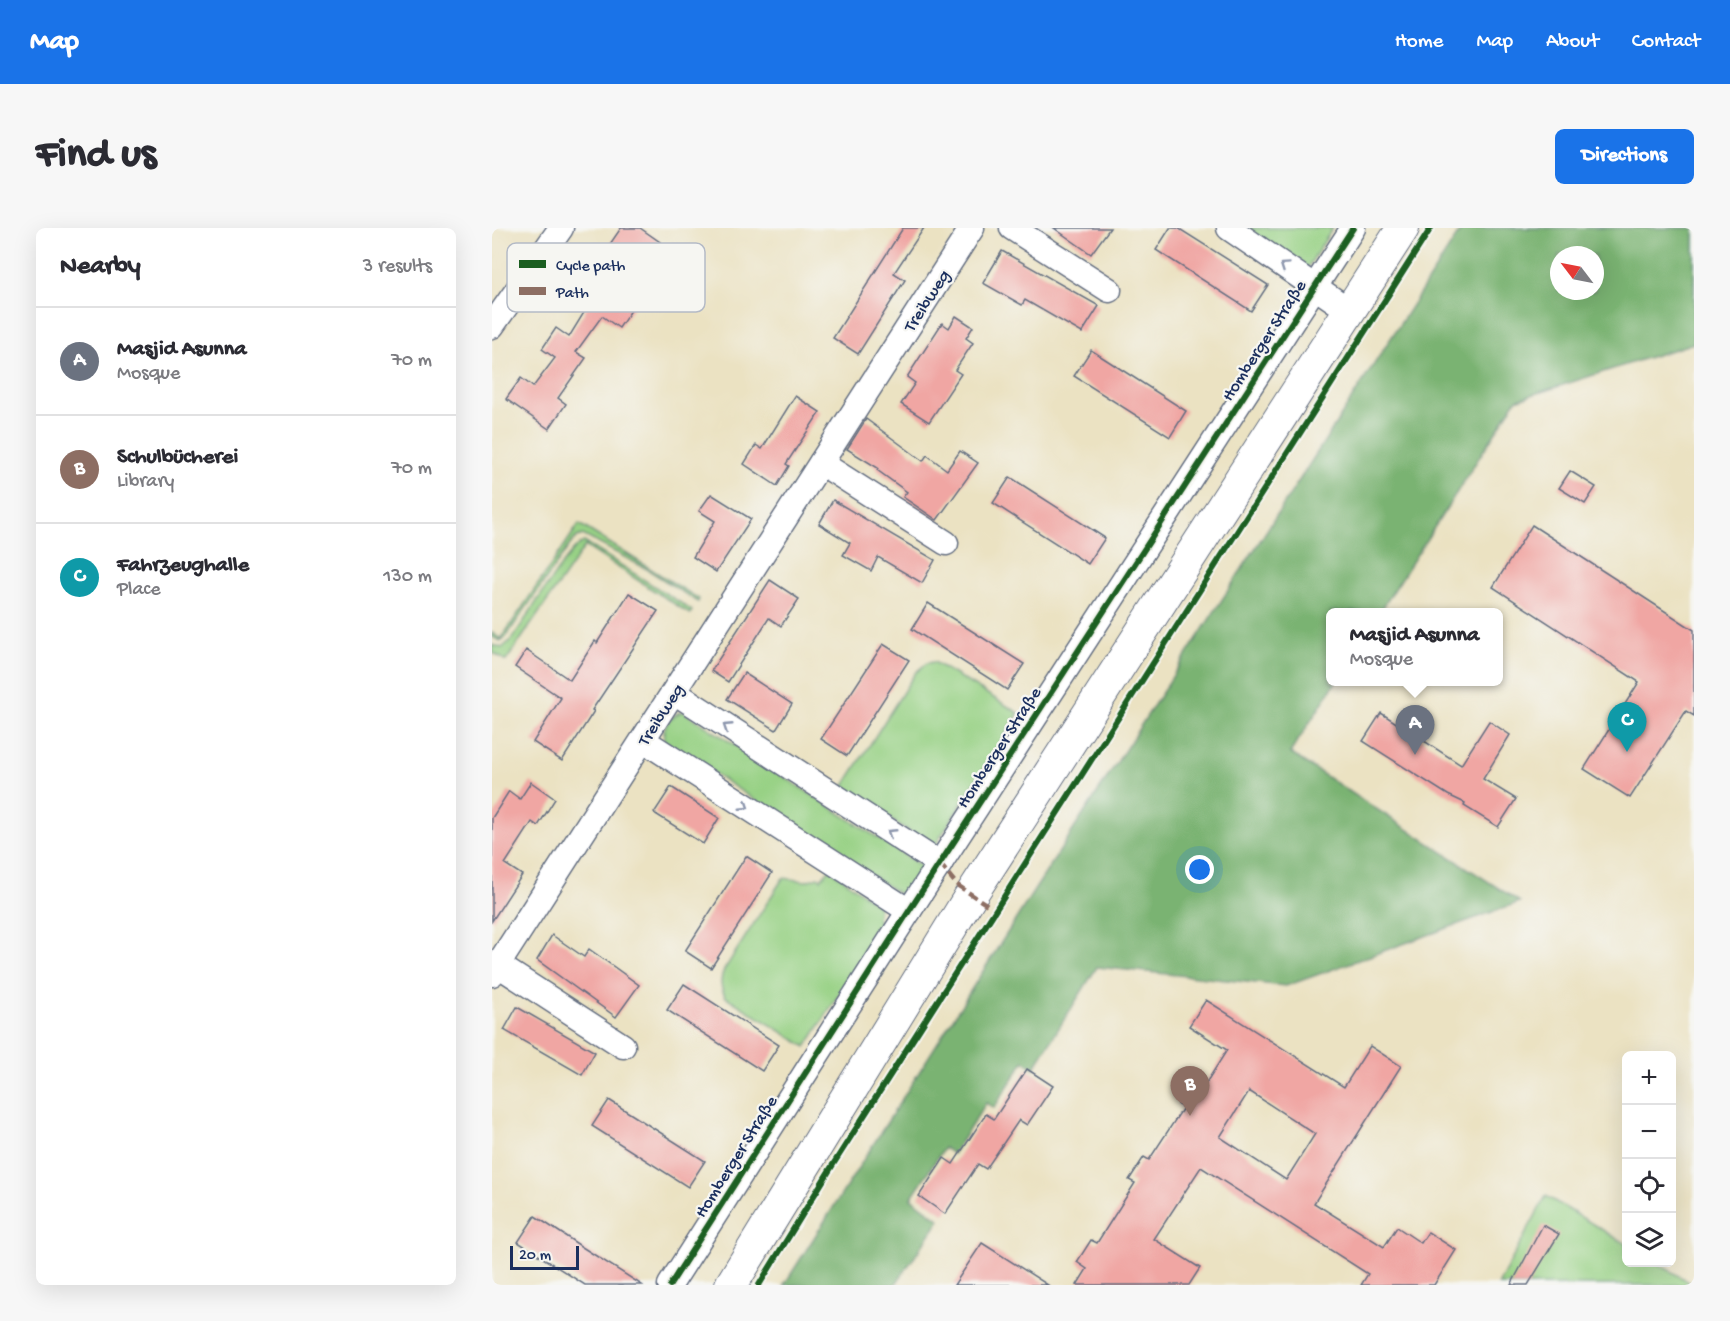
<!DOCTYPE html>
<meta charset="utf-8">
<style>
body{margin:0;font-family:"Gochi Hand",sans-serif;background:#f7f7f7;color:#2b2b33}
.controls{position:absolute;right:18px;bottom:18px;display:grid;overflow:hidden;border-radius:9px;box-shadow:0 6px 24px #0002}
.controls button{width:54px;height:54px;display:grid;place-items:center;padding:0;border:0;border-bottom:2px solid #e1e1e2;background:#fff;color:#2b2b33;font:30px sans-serif}
.compass{position:absolute;left:1058px;top:18px;width:54px;height:54px;border-radius:50%;background:#fff;box-shadow:0 6px 24px #0002;rotate:302deg}
.scale{position:absolute;left:18px;bottom:15px;width:69px;box-sizing:border-box;padding-left:6px;border:3px solid #1b2f5e;border-top:0;font-size:16px;line-height:21px;white-space:nowrap;color:#1b2f5e;-webkit-text-stroke:4px #f6f6f2;paint-order:stroke}
.you{position:absolute;left:708px;top:642px;width:21px;height:21px;margin:-15px;border:4px solid #fff;border-radius:50%;background:#1a73e8;box-shadow:0 0 0 9px #1a73e833}
.badge{display:grid;place-items:center;width:39px;height:39px;border-radius:50%;background:#1a73e8;color:#fff;font-size:20px;font-weight:700}
.pin{position:absolute;translate:-50% -50px;filter:drop-shadow(0 2px 3px #0008)}
.pin::after{content:'';position:absolute;top:32px;width:21px;height:18px;background:inherit;clip-path:polygon(0 0,100% 0,50% 100%)}
.popup{position:absolute;left:834px;top:380px;width:177px;height:78px;box-sizing:border-box;display:grid;place-content:center;border-radius:9px;background:#fff;filter:drop-shadow(0 2px 4px #0005);font-size:20px;white-space:nowrap;color:#7c7c81}
.popup b{font-size:22px;color:#2b2b33}
.popup::after{content:'';position:absolute;left:50%;top:100%;margin-left:-12px;border:12px solid transparent;border-top-color:#fff}
.list{margin:0;padding:0;list-style:none}
h2{display:flex;justify-content:space-between;align-items:center;height:78px;margin:0;padding:0 24px;font-size:26px}
h2 small{font-size:20px;font-weight:400;color:#7c7c81}
.list li{display:grid;grid-template-columns:39px 1fr auto;gap:18px;align-items:center;box-sizing:border-box;height:108px;padding:0 24px;border-top:2px solid #e1e1e2}
.list b{display:block;font-size:22px;white-space:nowrap}
.list p{margin:0;font-size:20px;white-space:nowrap;color:#7c7c81}
.list em{font-size:20px;font-style:normal;color:#7c7c81}
.icon{flex:none;width:33px;height:33px;fill:none;stroke:currentColor;stroke-width:2;stroke-linecap:round;stroke-linejoin:round}
.map{position:relative;flex:none;width:1202px;height:1057px;overflow:hidden;border-radius:9px}
header{display:flex;align-items:center;gap:36px;box-sizing:border-box;height:84px;padding:0 30px;background:#1a73e8;color:#fff}
header strong{font-size:28px}
nav{display:flex;gap:33px;margin-inline-start:auto;font-size:21px}
.intro{display:flex;align-items:center;justify-content:space-between;box-sizing:border-box;height:144px;padding:0 36px}
h1{margin:0;font-size:42px}
.button{padding:15px 27px;border-radius:9px;background:#1a73e8;color:#fff;font-size:21px;font-weight:700}
main{display:flex;gap:36px;padding:0 36px}
aside{flex:1;background:#fff;border-radius:9px;box-shadow:0 6px 24px #0002}
.map>svg:first-child{display:block}
</style>
<header>
<strong>Map</strong>
<nav><a>Home</a><a>Map</a><a>About</a><a>Contact</a></nav>
</header>
<div class="intro"><h1>Find us</h1><a class="button">Directions</a></div>
<main>
<aside>
<h2>Nearby<small>3 results</small></h2>
<ul class="list">
<li><span class="badge" style="background:#6b7280">A</span><div><b>Masjid Asunna</b><p>Mosque</p></div><em>70 m</em></li>
<li><span class="badge" style="background:#8d6e63">B</span><div><b>Schulbücherei</b><p>Library</p></div><em>70 m</em></li>
<li><span class="badge" style="background:#0f9aa8">C</span><div><b>Fahrzeughalle</b><p>Place</p></div><em>130 m</em></li>
</ul>
</aside>
<div class="map">
<svg width="1202" height="1057" viewBox="0 0 1202 1057">
<rect width="100%" height="100%" fill="#f6f6f2"/>
<filter id="ink" filterUnits="userSpaceOnUse"><feTurbulence type="fractalNoise" baseFrequency=".0167" numOctaves="2"/><feDisplacementMap in="SourceGraphic" scale="12" xChannelSelector="R" yChannelSelector="G"/><feConvolveMatrix kernelMatrix="1 2 1 2 8 2 1 2 1" color-interpolation-filters="sRGB"/></filter>
<filter id="wash" filterUnits="userSpaceOnUse"><feTurbulence type="fractalNoise" baseFrequency=".008" numOctaves="4" result="noise"/><feDisplacementMap in="SourceGraphic" scale="24" xChannelSelector="R" yChannelSelector="G"/><feGaussianBlur stdDeviation="1.35" result="paint"/><feColorMatrix in="noise" values="0 0 0 0 0 0 0 0 0 0 0 0 0 0 0 0 0 1.4 0 .05"/><feComposite in="paint" operator="in"/></filter>
<g filter="url(#wash)">
<rect width="100%" height="100%" fill="#ebe2c2"/>
<g fill="#98d185" stroke="#5a8072" stroke-width="1.5">
<polygon points="753,0 841,0 816,39 811,39"/>
<polygon points="87,296 207,371 206,374 155,341 91,307 85,309 77,318 15,407 9,413 0,409 0,405 9,411"/>
<path d="M92 314 189 375 200 383 198 386 93 318 14 433 0 424V417L10 420 18 413C32 396 76 319 92 314Z"/>
<polygon points="442,434 527,485 442,619 350,561 423,445 435,435"/>
<path d="M188 484H192L431 639 413 666 409 667 172 513C170 500 176 490 188 484Z"/>
<path d="M338 641 387 678 385 691 391 697 314 819 234 769C228 760 227 752 232 742L291 650 314 653 326 649 329 651Z"/>
<polygon points="1054,968 1134,1016 1134,1034 1165,1035 1202,1057 1006,1057"/>
</g>
<path fill="#7ab372" stroke="#4a7168" stroke-width="1.5" fill-rule="evenodd" d="M970 0H1202V115L1024 172 888 384H839V454H844L798 525 1028 674 794 758 605 739 542 840 532 833 502 880 494 875 461 926 452 920 419 970 448 992 403 1057H292L538 669ZM1067 27H1103V63H1067Z"/>
<g id="blocks">
<g fill="#f0a6a3" fill-rule="evenodd">
<polygon points="129,0 148,0 168,14 131,66 144,75 127,100 110,88 84,124 94,130 66,170 74,176 57,201 14,171 29,150 41,159 63,130 50,121 64,100 77,109 96,78 85,70 99,50 112,59 132,26 118,16"/>
<polygon points="411,0 432,0 402,45 413,52 366,126 341,110"/>
<polygon points="562,0 618,0 599,26"/>
<polygon points="678,0 686,0 776,57 759,83 664,22"/>
<polygon points="510,23 607,78 590,105 533,72 530,77 491,55"/>
<polygon points="464,88 481,99 474,110 481,115 463,142 469,146 437,194 409,176 423,155 415,149 450,95 457,100"/>
<polygon points="599,122 694,183 678,209 582,148"/>
<polygon points="303,168 328,184 294,236 297,238 285,258 252,236 264,217 270,221"/>
<polygon points="374,191 431,233 435,227 455,242 468,223 486,235 445,292 411,269 415,264 385,242 386,240 355,221"/>
<polygon points="1078,243 1104,259 1093,276 1067,260"/>
<polygon points="518,249 613,310 596,336 501,275"/>
<polygon points="219,266 259,291 224,344 201,329 223,293 207,283"/>
<polygon points="341,272 443,332 430,355 386,329 379,343 351,327 358,315 327,296"/>
<polygon points="1040,297 1202,402 1202,488 1194,483 1138,570 1092,541 1147,454 1001,359"/>
<polygon points="278,352 307,371 289,398 277,390 236,454 219,443"/>
<polygon points="137,365 166,383 100,482 102,483 70,533 41,514 69,470 23,439 34,422 78,452 103,413 105,415"/>
<polygon points="436,375 532,436 515,462 420,401"/>
<polygon points="391,416 417,432 355,528 329,511"/>
<polygon points="252,445 300,476 284,502 235,471"/>
<polygon points="889,485 969,537 997,493 1018,507 991,551 1024,571 1006,599 972,578 973,575 956,567 871,513"/>
<polygon points="39,554 63,571 46,598 40,594 13,636 30,647 0,693 0,590 17,563 28,571"/>
<polygon points="179,559 227,590 211,616 162,585"/>
<polygon points="254,628 280,645 219,740 193,723"/>
<polygon points="60,707 92,729 97,721 147,757 124,789 45,732"/>
<polygon points="192,756 287,817 270,843 175,782"/>
<path d="M714 772 852 859 878 818 909 838 822 975 892 1019 905 999 929 1015 936 1004 964 1022 942 1057H869L876 1046 709 939 662 1011 708 1040 697 1057H585L595 1041 585 1034 599 1012 605 1015 643 955 637 952 652 929 657 932 691 880 686 876 704 849 714 855 735 822 697 798ZM757 863 823 906 794 952 728 909Z"/>
<polygon points="25,779 103,824 90,847 12,802"/>
<polygon points="535,841 561,858 535,897 527,892 494,941 486,936 453,986 427,968 452,930 461,936 494,886 502,891"/>
<polygon points="117,872 213,933 196,959 100,898"/>
<polygon points="43,988 90,1019 150,1057 93,1057 26,1014"/>
<polygon points="1051,997 1067,1006 1036,1057 1019,1057"/>
<polygon points="490,1015 556,1057 462,1057"/>
</g>
</g>
</g>
<g filter="url(#ink)">
<use href="#blocks" fill-opacity="0" stroke="#646e81" stroke-width="1.5"/>
<g fill="none" stroke-linecap="round" stroke-linejoin="round">
<g stroke="#646e81" stroke-width="27">
<g id="minor">
<polyline points="520,0 617,62"/>
<polyline points="737,0 858,83"/>
<polyline points="0,98 69,0"/>
<polyline points="329,235 454,315"/>
<polyline points="182,464 448,636"/>
<polyline points="151,512 417,683"/>
<polyline points="6,737 131,818"/>
<polyline points="0,746 480,0"/>
<polyline points="178,1057 417,683 861,0"/>
</g>
</g>
<g stroke="#646e81" stroke-width="34">
<polyline id="major" points="239,1057 479,667 911,0"/>
</g>
<use href="#minor" stroke="#fff" stroke-width="24"/>
<use href="#major" stroke="#fff" stroke-width="32"/>
<polyline stroke="#8d6e63" stroke-width="4.5" stroke-dasharray="9 4.5" stroke-linecap="butt" points="448,636 465,657 497,678"/>
<g stroke="#f6f6f2" stroke-width="10">
<g id="cycleway">
<polyline points="178,1057 417,683 861,0"/>
<polyline points="267,1057 342,935 939,0"/>
</g>
</g>
<use href="#cycleway" stroke="#1b5e20" stroke-width="6"/>
</g>
<defs><path id="oneway-chevron" d="M-2-3.5L2.5 0L-2 3.5" fill="none" stroke-width="1.6" stroke-linecap="round" stroke-linejoin="round" transform="scale(1.5)"/></defs>
<g stroke="#8d97ae">
<use href="#oneway-chevron" transform="translate(792 38) rotate(-146)"/>
<use href="#oneway-chevron" transform="translate(235 499) rotate(-147)"/>
<use href="#oneway-chevron" transform="translate(253 578) rotate(33)"/>
<use href="#oneway-chevron" transform="translate(399 605) rotate(-147)"/>
</g>
</g>
<g text-anchor="middle" stroke-width="4.5" stroke-linejoin="round" paint-order="stroke">
<g font-size="18" fill="#1b2f5e" stroke="#f6f6f2">
<text transform="translate(434 72) rotate(-57)" y="6">Treibweg</text>
<text transform="translate(771 112) rotate(-57)" y="6">Homberger Straße</text>
<text transform="translate(168 486) rotate(-57)" y="6">Treibweg</text>
<text transform="translate(506 519) rotate(-57)" y="6">Homberger Straße</text>
<text transform="translate(243 928) rotate(-58)" y="6">Homberger Straße</text>
</g>
</g>
<rect x="15" y="15" width="198" height="69" rx="9" fill="#f6f6f2" stroke="#b4bac6" stroke-width="1.5"/>
<rect x="27" y="32" width="27" height="8" fill="#1b5e20"/>
<rect x="27" y="59" width="27" height="8" fill="#8d6e63"/>
<g font-size="16" fill="#1b2f5e">
<text x="64" y="42">Cycle path</text>
<text x="64" y="69">Path</text>
</g>
</svg>
<div class="controls">
<button>+</button>
<button>−</button>
<button><svg class="icon" aria-label="locate" viewBox="0 0 24 24"><circle cx="12" cy="12" r="6"/><path d="M12 2v4M12 18v4M2 12h4M18 12h4"/></svg></button>
<button><svg class="icon" aria-label="layers" viewBox="0 0 24 24"><path d="M12 4l9 5-9 5-9-5zM3 14l9 5 9-5"/></svg></button>
</div>
<svg class="compass" viewBox="-18 -18 36 36"><path d="M0-13l5 13h-10z" fill="#e53935"/><path d="M0 13l5-13h-10z" fill="#7c7c81"/></svg>
<div class="scale">20 m</div>
<div class="you"></div>
<div class="pin badge" style="left:923px;top:527px;background:#6b7280">A</div>
<div class="popup"><b>Masjid Asunna</b>Mosque</div>
<div class="pin badge" style="left:698px;top:888px;background:#8d6e63">B</div>
<div class="pin badge" style="left:1135px;top:524px;background:#0f9aa8">C</div>
</div>
</main>
